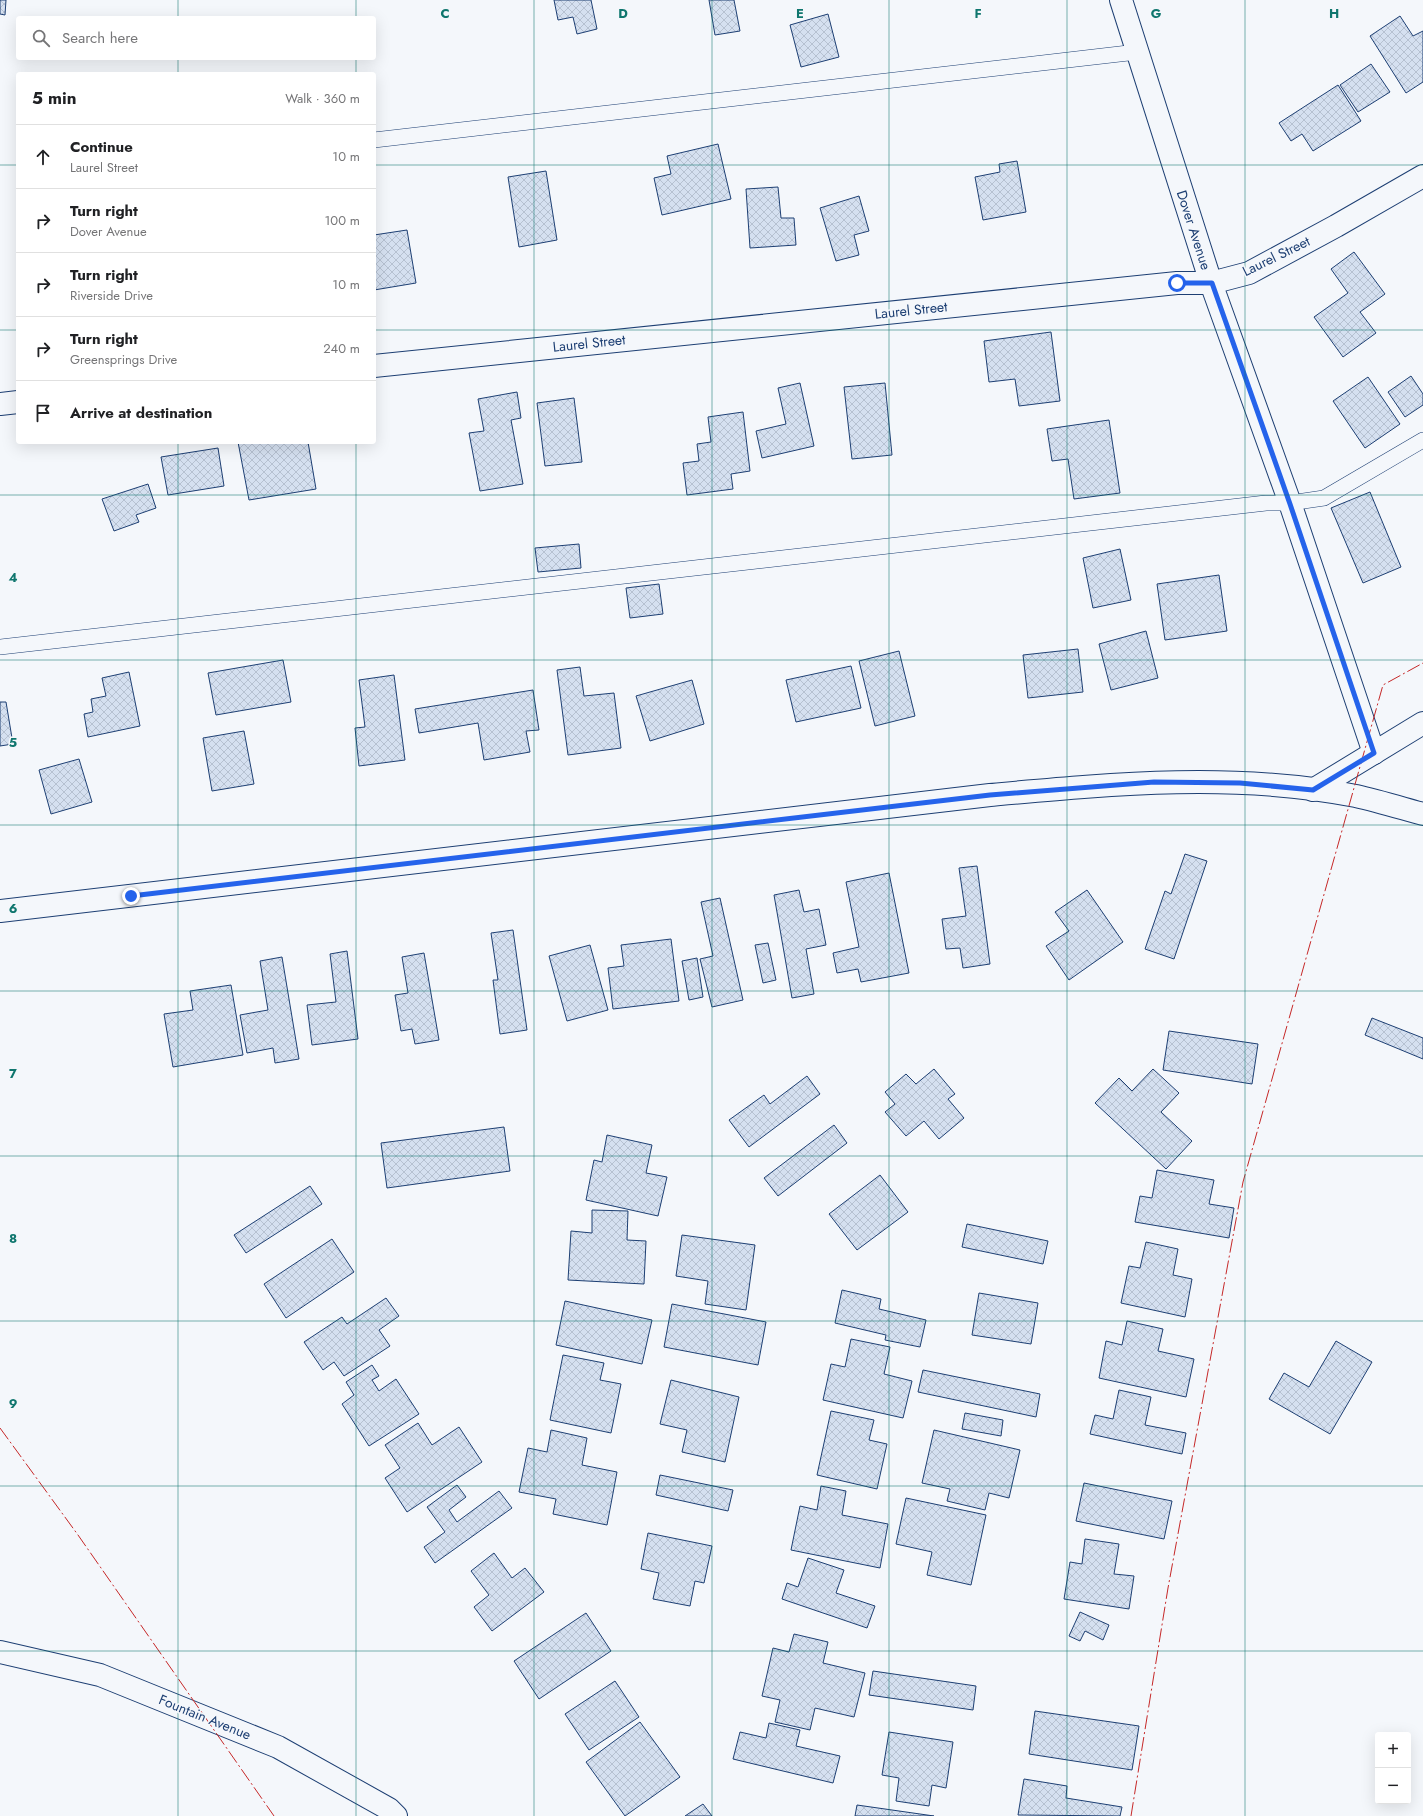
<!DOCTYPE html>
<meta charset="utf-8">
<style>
body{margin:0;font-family:Jost,sans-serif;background:#f6f6f6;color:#202124}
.controls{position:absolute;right:12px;bottom:12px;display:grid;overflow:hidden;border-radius:4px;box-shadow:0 4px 16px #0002}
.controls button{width:36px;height:36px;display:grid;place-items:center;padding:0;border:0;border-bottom:1px solid #e0e0e0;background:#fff;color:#202124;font:20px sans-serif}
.stop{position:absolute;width:12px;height:12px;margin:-9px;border:3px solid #2563eb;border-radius:50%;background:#fff}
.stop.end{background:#2563eb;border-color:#fff;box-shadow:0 1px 4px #0008}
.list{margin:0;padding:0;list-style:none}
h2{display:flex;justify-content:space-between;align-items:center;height:52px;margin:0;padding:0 16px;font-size:17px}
h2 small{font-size:13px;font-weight:400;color:#757577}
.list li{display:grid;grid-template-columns:26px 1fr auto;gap:12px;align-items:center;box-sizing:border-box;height:64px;padding:0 16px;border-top:1px solid #e0e0e0}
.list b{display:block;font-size:15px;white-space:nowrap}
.list p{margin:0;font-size:13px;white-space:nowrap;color:#757577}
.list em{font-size:13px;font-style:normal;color:#757577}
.icon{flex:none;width:22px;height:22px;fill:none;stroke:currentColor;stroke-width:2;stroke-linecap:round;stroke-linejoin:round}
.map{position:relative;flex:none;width:1423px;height:1816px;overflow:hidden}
.search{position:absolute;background:#fff;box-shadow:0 4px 16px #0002;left:16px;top:16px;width:360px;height:44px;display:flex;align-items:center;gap:10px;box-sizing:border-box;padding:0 14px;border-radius:4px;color:#757577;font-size:15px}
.panel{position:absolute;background:#fff;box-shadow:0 4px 16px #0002;left:16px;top:72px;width:360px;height:372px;border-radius:4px}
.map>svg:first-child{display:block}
</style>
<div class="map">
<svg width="1423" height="1816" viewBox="0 0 1423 1816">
<defs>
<pattern id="building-cross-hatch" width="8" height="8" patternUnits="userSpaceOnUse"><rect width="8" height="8" fill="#d5e0f0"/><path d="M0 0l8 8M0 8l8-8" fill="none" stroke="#b6c1d1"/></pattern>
</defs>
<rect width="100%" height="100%" fill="#f4f7fb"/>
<g fill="url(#building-cross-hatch)" stroke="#1d3f73">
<polygon points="0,0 6,0 5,15 0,14"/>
<polygon points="554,0 591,0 597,29 577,34 573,17 558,20"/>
<polygon points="709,0 734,0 740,31 715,35"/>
<polygon points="828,14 839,57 801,67 790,25"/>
<polygon points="1400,16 1413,36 1423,31 1423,82 1406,93 1370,36"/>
<polygon points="1371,64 1390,92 1358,112 1340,85"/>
<polygon points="1338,85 1361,121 1313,151 1302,134 1291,141 1279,123"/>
<polygon points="718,144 731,199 662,215 654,178 671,174 667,156"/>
<polygon points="1017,161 1026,212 983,220 975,177 1000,172 999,164"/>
<polygon points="546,171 557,240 519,247 508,177"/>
<polygon points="778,187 781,218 794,218 796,245 750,248 746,189"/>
<polygon points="859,196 869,231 854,235 859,255 836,261 820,208"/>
<polygon points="407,230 416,283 374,290 374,235"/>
<polygon points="1354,252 1385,294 1360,312 1376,333 1343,357 1314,317 1348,293 1331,269"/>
<polygon points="1051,332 1060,401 1019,406 1015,379 989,382 984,341"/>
<polygon points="1411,376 1423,394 1423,405 1405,417 1388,392"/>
<polygon points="1368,377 1400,424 1365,448 1333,401"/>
<polygon points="800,383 814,446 762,458 756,431 786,424 778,388"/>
<polygon points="885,383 892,455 852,459 844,387"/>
<polygon points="517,392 521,418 511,420 523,484 480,491 469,433 484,431 478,399"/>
<polygon points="574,398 582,462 545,466 537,403"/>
<polygon points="743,412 750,471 731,474 733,489 687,495 683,463 699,461 697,444 711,442 708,417"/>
<polygon points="1109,420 1120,493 1074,499 1068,459 1052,461 1047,429"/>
<polygon points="238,442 308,442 316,489 249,500"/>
<polygon points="218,448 224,486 168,495 161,457"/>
<polygon points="148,484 156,508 136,515 139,522 114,531 102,499"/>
<polygon points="1370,492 1401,567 1363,583 1331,508"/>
<polygon points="579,544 581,568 538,572 535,548"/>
<polygon points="1120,549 1131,600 1093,608 1083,558"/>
<polygon points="1219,575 1227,631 1165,640 1157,584"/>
<polygon points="659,584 663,614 630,618 626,588"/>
<polygon points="1146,631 1158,678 1111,690 1099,644"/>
<polygon points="1078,649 1083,692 1028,698 1023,655"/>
<polygon points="899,651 915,716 875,726 859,661"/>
<polygon points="283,660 291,702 216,715 208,673"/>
<polygon points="851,666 861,708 796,722 786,680"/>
<polygon points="580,667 584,696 614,693 621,748 568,755 557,670"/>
<polygon points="129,672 140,726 88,737 84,714 93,712 91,699 106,696 102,678"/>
<polygon points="394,675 405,760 359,766 355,728 365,727 359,680"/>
<polygon points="692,680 704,724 650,741 636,696"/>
<polygon points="533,690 539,730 526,731 530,752 484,760 478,723 419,733 415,709"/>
<polygon points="0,702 6,702 13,744 0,746"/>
<polygon points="244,731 254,784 212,791 203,738"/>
<polygon points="79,759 92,802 51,814 39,770"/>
<polygon points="1185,854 1207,861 1174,959 1145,949 1165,891 1171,894"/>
<polygon points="977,866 990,964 963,968 960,948 946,949 942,919 966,916 959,868"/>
<polygon points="889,873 909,973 861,982 858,969 837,973 833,953 859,947 846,882"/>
<polygon points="799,890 804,912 819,909 826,945 806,949 814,994 792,998 774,895"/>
<polygon points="1087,890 1123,942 1069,980 1046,946 1069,931 1055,912"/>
<polygon points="720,898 743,1000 712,1007 700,959 713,956 701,902"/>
<polygon points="513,930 527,1030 500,1034 493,980 498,980 491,933"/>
<polygon points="671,939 679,1001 613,1009 608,968 624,966 621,945"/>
<polygon points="768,943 776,980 763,983 755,945"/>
<polygon points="590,945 608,1010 567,1021 549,956"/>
<polygon points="347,951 358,1039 312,1045 307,1005 336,1002 330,954"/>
<polygon points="424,953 439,1040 415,1044 412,1029 401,1031 395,995 408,993 402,957"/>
<polygon points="282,957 299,1059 275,1063 273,1048 247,1053 240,1015 268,1010 260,961"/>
<polygon points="697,958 703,997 689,1000 682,961"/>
<polygon points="231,985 243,1055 173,1067 164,1014 193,1010 190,991"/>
<polygon points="1372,1018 1423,1038 1423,1059 1365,1035"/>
<polygon points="1169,1031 1258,1044 1252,1084 1163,1070"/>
<polygon points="934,1069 955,1094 948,1099 964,1118 939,1139 924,1121 906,1136 885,1112 895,1104 885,1092 906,1074 916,1084"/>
<polygon points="1153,1069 1179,1093 1161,1112 1192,1141 1166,1169 1095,1103 1119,1078 1132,1091"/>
<polygon points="807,1076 820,1094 749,1147 729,1120 764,1095 770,1104"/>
<polygon points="834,1125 847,1143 778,1196 764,1178"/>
<polygon points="504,1127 510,1171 387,1188 381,1143"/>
<polygon points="607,1135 652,1145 646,1173 667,1177 658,1216 586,1200 594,1160 602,1162"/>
<polygon points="1157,1170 1214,1180 1209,1204 1234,1208 1229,1238 1135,1222 1140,1196 1152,1198"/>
<polygon points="880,1175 908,1212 857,1250 829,1214"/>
<polygon points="310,1186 322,1204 246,1253 234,1235"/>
<polygon points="592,1210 628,1211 627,1240 646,1241 644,1284 568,1280 571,1231 592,1233"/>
<polygon points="967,1224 1048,1241 1043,1264 962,1247"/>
<polygon points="682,1235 755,1245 746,1310 705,1304 708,1281 676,1276"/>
<polygon points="332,1239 354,1272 286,1318 264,1284"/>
<polygon points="1146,1242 1178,1249 1173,1275 1192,1279 1185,1317 1121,1303 1129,1266 1140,1268"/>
<polygon points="842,1290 881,1299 879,1309 926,1320 920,1347 885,1340 886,1335 835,1323"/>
<polygon points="979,1293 1038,1303 1031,1344 972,1335"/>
<polygon points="386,1298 399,1316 379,1330 390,1346 344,1376 334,1362 323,1370 304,1342 342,1317 347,1324"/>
<polygon points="565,1301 652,1320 642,1364 556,1345"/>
<polygon points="672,1304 766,1322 758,1365 664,1347"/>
<polygon points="1127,1321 1163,1329 1158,1351 1194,1359 1186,1397 1099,1378 1106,1341 1122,1345"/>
<polygon points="851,1339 890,1347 884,1374 912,1381 903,1418 823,1400 831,1364 845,1367"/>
<polygon points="1336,1341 1372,1362 1330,1434 1269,1399 1284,1373 1309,1387"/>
<polygon points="563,1355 604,1363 600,1380 621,1384 611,1433 550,1420"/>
<polygon points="372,1365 379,1376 372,1380 379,1391 396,1379 419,1414 369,1446 342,1404 354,1395 346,1382"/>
<polygon points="923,1370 1040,1394 1036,1417 918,1392"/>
<polygon points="671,1380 739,1397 725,1462 682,1452 687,1430 660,1424"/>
<polygon points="1119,1390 1151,1397 1145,1425 1186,1433 1182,1454 1090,1434 1095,1415 1113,1419"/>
<polygon points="831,1411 874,1420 869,1440 887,1444 877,1489 817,1475"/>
<polygon points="965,1413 1003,1420 1001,1436 962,1429"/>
<polygon points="418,1423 432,1445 459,1427 482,1462 407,1512 385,1478 400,1468 385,1445"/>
<polygon points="551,1430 587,1438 582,1465 617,1472 607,1525 553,1514 556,1499 519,1492 528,1448 547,1452"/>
<polygon points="934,1430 1020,1450 1009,1498 989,1493 985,1510 947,1501 950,1489 922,1483"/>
<polygon points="660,1475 733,1490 728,1511 656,1495"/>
<polygon points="1084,1483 1172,1501 1164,1539 1076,1521"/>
<polygon points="457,1485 466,1497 449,1510 457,1522 499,1491 512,1508 435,1563 424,1547 445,1532 427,1507"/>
<polygon points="821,1486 846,1491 842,1515 888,1524 880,1568 791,1550 800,1506 817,1510"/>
<polygon points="906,1498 986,1515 971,1585 927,1575 932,1552 896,1544"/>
<polygon points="648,1533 712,1546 704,1583 695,1581 690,1606 653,1599 659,1573 641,1569"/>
<polygon points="1085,1539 1119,1544 1114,1574 1134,1576 1129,1609 1064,1599 1070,1562 1082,1564"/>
<polygon points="494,1553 512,1578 525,1568 544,1592 492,1631 474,1607 489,1595 471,1571"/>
<polygon points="808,1558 844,1570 836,1593 875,1606 867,1628 782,1599 787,1583 798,1587"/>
<polygon points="1080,1612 1109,1625 1103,1640 1085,1631 1080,1641 1069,1636"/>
<polygon points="586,1613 611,1651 539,1699 514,1661"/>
<polygon points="794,1634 828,1642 823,1663 865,1673 854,1717 815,1708 810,1730 775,1722 780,1700 762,1696 773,1648 789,1652"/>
<polygon points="873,1671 976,1686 973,1710 869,1695"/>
<polygon points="615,1681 639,1717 589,1750 565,1714"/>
<polygon points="1035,1711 1139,1726 1132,1770 1029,1754"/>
<polygon points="640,1722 680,1777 625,1816 586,1762"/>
<polygon points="769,1723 800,1730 796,1746 840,1756 833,1783 733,1759 740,1732 766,1738"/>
<polygon points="889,1732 953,1742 946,1788 932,1785 929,1806 896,1801 899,1778 882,1775"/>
<polygon points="1024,1779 1067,1786 1066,1798 1122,1807 1120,1816 1018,1815"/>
<polygon points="703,1804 712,1816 685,1816"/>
<polygon points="857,1805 934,1816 855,1816"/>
</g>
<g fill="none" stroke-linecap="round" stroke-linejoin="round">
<g stroke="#1d3f73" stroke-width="16">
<g id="service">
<polyline points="374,140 1137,52"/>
<polyline points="0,647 1266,503 1290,503 1324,498 1423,440"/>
</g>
</g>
<g stroke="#1d3f73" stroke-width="24">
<g id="minor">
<polyline points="1121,0 1211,283 1290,503 1374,753"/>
<polyline points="374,366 1177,283 1211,283 1249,273 1336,226 1423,176"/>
<polyline points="0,404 18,402"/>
<polyline points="0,1652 100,1675 278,1747 389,1809 396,1816"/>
</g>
</g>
<g stroke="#1d3f73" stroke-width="24">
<g id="tertiary">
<polyline points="1313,790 1423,723"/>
<path d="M0 911 990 795C1111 784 1235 772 1356 796 1378 801 1401 808 1423 814"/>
</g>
</g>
<use href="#service" stroke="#f4f7fb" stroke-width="15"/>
<use href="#minor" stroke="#f4f7fb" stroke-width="22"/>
<use href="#tertiary" stroke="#f4f7fb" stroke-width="22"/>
<g stroke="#c62828" stroke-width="1" stroke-dasharray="14 3 2 3" stroke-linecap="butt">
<polyline points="0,1428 78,1535 274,1816"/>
<polyline points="1131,1816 1168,1588 1243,1182 1383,685 1423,663"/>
</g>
</g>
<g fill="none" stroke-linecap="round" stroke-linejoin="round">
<polyline stroke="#2563eb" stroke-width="5" points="131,896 990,795 1154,782 1240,783 1313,790 1374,753 1290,504 1212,283 1177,283"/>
</g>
<path fill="none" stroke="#0f766e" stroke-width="1" stroke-opacity="0.55" d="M178 0V18M356 0V18M534 0V1816M712 0V1816M889 0V1816M1067 0V1816M1245 0V1816M178 58V74M356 58V74M0 165H18M374 165H1423M0 330H18M374 330H1423M178 442V1816M356 442V1816M0 495H1423M0 660H1423M0 825H1423M0 991H1423M0 1156H1423M0 1321H1423M0 1486H1423M0 1651H1423"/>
<g text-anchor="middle" stroke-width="3" stroke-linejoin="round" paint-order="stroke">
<g font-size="14" fill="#1d3f73" stroke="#f4f7fb">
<text transform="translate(1194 230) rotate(72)" y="5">Dover Avenue</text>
<text transform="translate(1276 256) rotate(-26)" y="5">Laurel Street</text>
<text transform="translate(911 310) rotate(-6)" y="5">Laurel Street</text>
<text transform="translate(589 343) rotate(-6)" y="5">Laurel Street</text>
<text transform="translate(205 1717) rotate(22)" y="5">Fountain Avenue</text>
</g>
</g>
<g font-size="13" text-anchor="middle" font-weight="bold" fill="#0f766e" stroke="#f4f7fb" stroke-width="3" stroke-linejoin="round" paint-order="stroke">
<text x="445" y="18">C</text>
<text x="623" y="18">D</text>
<text x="800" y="18">E</text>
<text x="978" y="18">F</text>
<text x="1156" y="18">G</text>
<text x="1334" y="18">H</text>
<text x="13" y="582">4</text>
<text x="13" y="747">5</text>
<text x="13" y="913">6</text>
<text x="13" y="1078">7</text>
<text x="13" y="1243">8</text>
<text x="13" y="1408">9</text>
</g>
</svg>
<div class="controls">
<button>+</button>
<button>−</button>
</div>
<div class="stop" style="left:1177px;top:283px"></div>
<div class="stop end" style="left:131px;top:896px"></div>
<div class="search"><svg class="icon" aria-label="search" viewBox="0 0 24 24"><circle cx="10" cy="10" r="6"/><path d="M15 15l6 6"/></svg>Search here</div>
<section class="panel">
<h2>5 min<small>Walk · 360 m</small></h2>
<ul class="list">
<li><svg class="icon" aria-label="ahead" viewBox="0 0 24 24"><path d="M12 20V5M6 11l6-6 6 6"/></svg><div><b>Continue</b><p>Laurel Street</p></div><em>10 m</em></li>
<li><svg class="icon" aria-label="right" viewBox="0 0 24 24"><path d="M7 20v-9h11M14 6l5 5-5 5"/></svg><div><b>Turn right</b><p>Dover Avenue</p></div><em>100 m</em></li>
<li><svg class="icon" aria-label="right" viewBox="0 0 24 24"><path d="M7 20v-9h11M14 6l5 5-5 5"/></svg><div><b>Turn right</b><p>Riverside Drive</p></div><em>10 m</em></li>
<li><svg class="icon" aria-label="right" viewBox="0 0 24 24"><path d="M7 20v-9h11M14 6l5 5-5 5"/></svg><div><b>Turn right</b><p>Greensprings Drive</p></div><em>240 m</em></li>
<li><svg class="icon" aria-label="arrive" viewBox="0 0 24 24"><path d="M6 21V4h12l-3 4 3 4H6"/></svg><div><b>Arrive at destination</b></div></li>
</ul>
</section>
</div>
